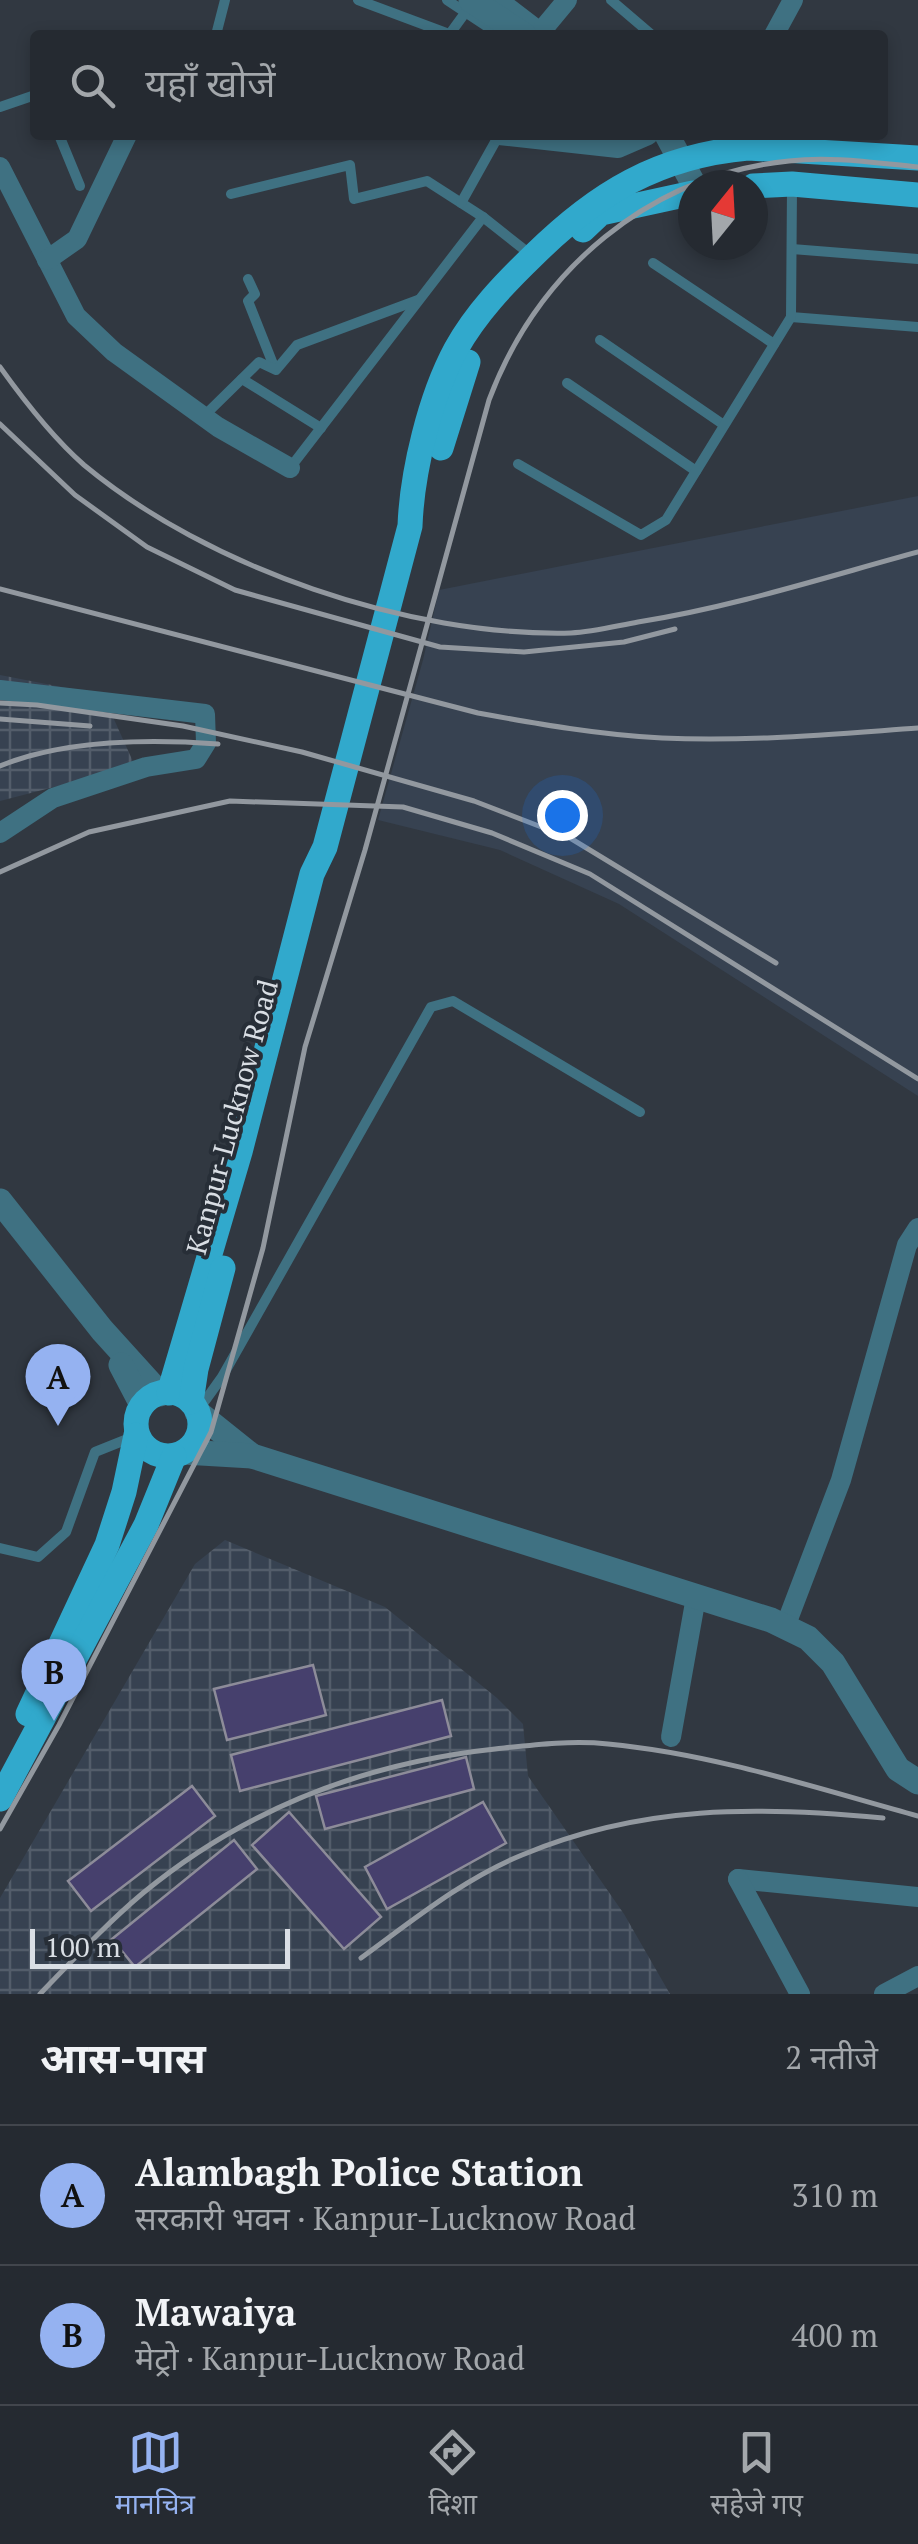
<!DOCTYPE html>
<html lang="hi">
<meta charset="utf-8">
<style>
body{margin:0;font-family:"PT Serif","Noto Sans Devanagari",serif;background:#2d3239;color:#f1f3f6}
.compass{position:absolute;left:678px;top:170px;width:90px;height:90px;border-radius:50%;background:#252a31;box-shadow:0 5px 15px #0003;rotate:18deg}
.scale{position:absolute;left:30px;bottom:25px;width:260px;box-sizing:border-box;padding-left:10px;border:5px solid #d9dee4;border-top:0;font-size:28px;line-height:35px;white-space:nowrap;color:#d9dee4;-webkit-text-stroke:8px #272e37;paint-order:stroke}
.you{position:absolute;left:562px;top:815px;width:35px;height:35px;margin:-25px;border:8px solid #fff;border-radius:50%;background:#1a73e8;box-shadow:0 0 0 15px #1a73e833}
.badge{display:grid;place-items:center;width:65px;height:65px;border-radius:50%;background:#95b2f1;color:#111;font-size:32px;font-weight:700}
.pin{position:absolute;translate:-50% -82px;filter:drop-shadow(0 2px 5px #0008)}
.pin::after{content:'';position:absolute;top:52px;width:35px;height:30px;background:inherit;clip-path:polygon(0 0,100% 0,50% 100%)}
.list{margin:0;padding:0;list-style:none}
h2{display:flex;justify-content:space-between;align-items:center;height:130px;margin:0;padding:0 40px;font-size:42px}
h2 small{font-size:32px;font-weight:400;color:#a3a7ab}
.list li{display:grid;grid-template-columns:65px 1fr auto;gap:30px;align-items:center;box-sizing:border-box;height:140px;padding:0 40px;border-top:2px solid #42464d}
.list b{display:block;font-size:38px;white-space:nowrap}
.list p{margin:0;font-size:32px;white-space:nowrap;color:#a3a7ab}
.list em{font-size:32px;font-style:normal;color:#a3a7ab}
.icon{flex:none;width:55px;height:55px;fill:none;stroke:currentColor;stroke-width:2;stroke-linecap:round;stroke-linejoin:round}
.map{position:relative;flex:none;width:918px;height:1994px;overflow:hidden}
.search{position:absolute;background:#252a31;box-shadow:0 5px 15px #0003;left:30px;right:30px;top:30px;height:110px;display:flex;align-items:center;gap:25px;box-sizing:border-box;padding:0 35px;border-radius:10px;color:#a3a7ab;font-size:38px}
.sheet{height:410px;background:#252a31}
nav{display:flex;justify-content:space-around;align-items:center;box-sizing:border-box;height:140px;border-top:2px solid #42464d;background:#252a31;font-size:28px;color:#a3a7ab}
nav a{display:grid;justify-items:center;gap:5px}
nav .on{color:#95b2f1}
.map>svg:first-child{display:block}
</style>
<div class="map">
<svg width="918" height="1994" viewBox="0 0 918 1994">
<defs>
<pattern id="industrial-grid" width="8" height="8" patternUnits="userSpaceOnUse" patternTransform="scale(2.5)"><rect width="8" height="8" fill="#374251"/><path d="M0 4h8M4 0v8" fill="none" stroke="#535d6a"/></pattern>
</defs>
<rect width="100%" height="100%" fill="#313841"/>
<polygon fill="#374251" points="918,496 918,1096 619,904 500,850 378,820 423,660 439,590"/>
<g fill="url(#industrial-grid)">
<polygon points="0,675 103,695 135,766 0,801"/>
<polygon points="225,1540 385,1607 497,1698 523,1724 528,1776 624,1914 670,1994 0,1994 0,1898 195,1564"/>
</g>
<g fill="#46406d" stroke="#8d8c99" stroke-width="2.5">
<polygon points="313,1665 326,1715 227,1740 214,1689"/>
<polygon points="442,1700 451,1736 240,1791 231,1755"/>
<polygon points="466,1757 474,1789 325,1829 316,1796"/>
<polygon points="192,1786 215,1816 91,1911 68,1881"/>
<polygon points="483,1802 506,1843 387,1909 365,1867"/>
<polygon points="289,1812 381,1917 344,1949 252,1845"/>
<polygon points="234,1840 257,1869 135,1967 112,1939"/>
</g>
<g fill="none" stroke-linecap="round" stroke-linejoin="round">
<g stroke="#3f7182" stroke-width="10">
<polyline points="358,0 449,34"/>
<polyline points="447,0 500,35"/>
<polyline points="611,0 652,35"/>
<polyline points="216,35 225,0"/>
<polyline points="449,35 465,13"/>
<polyline points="0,107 35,95"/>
<polyline points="59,135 80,186"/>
<polyline points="231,194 350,165 354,199 427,181 483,217 531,255"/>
<polyline points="461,203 499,135"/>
<polyline points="792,249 918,259"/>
<polyline points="653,263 774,344"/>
<polyline points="248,279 255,294 248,301 275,369"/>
<polyline points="791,317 918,327"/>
<polyline points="600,340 724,425"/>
<polyline points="242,379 321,428"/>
<polyline points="567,383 696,471"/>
<polyline points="204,416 259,362 276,370 297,345 418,300"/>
<polyline points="518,464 641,535 666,520 791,317 792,188"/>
<polyline points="290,468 483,217"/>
<polyline points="197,1412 222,1377 431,1007 453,1001 640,1112"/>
<polyline points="0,1548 38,1557 66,1532 95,1452 135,1436"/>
</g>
<g stroke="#3f7182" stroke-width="20">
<polyline points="498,0 541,33"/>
<polyline points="538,35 567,0"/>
<polyline points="774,35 793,0"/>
<polyline points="499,135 618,148 648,135"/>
<polyline points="0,167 76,316 114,352 218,427 290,468"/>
<polyline points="47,260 77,239 127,135"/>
<polyline points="0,690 205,714 206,743 196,759 146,767 53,798 0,833"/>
<polyline points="785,1627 841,1480 907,1245 918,1228"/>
<polyline points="671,1737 696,1597"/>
<polyline points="738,1879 918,1897"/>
<polyline points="738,1879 800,1994"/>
<polyline points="884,1994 918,1976"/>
</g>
<g stroke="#3f7182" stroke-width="25">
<polyline points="471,0 524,35"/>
<polyline points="667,135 694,185"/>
<polyline points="0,1201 102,1330 160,1394"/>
<polyline points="121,1365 142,1405"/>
<polyline points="197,1412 252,1456"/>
<polyline points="184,1452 252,1456 771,1620 808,1638 833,1663 898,1769 918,1782"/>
</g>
<g stroke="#31a9cc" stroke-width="25">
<polyline points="753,186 792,184 918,195"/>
<polyline points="583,230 601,213 693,193"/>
<polyline points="441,448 468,362"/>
<circle cx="168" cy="1424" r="32"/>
<path d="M169 1393 240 1152 312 874 325 847 410 526C412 472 430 397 456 349 476 313 505 283 534 255 597 193 658 156 748 148L918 158"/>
<polyline points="191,1402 196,1369 223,1268"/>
<polyline points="28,1714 107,1545 124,1492 136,1435"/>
<polyline points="0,1799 146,1525 174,1456"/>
</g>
<g stroke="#92989f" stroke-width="5">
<path d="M0 367C25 402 52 437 84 465 208 568 409 637 571 633 593 632 616 626 638 622 733 607 826 577 918 552"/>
<polyline points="0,424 75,495 147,547 235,590 440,647 524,652 624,642 675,629"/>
<path d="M0 589 478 713C539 724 600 735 662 738 748 742 833 734 918 728"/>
<polyline points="0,703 37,705 183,726 302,752 474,801 570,838 776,963"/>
<polyline points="0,719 90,726"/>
<path d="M0 766C63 740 150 739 218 744"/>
<polyline points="0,872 89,832 230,801 403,807 492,833 590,874 918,1079"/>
<path d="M0 1829 59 1725 211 1432 263 1248 305 1047 365 850 489 400C538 270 649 175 789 161 832 156 875 163 918 167"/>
<path d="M361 1958C412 1921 463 1879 522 1855 641 1805 757 1806 883 1818"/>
<path d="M40 1994C73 1960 106 1924 143 1893 245 1809 365 1763 495 1749 532 1745 571 1740 608 1744 714 1754 816 1788 918 1816"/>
</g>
</g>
<g text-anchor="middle" stroke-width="8" stroke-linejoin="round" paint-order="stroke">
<g font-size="28" fill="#d9dee4" stroke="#272e37">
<text transform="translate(232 1117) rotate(-75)" y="10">Kanpur-Lucknow Road</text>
</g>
</g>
</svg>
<svg class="compass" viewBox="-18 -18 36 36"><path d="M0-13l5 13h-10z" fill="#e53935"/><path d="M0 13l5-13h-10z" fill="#a3a7ab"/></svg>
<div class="scale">100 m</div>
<div class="you"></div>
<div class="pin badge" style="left:58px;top:1426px">A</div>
<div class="pin badge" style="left:54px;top:1721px">B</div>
<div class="search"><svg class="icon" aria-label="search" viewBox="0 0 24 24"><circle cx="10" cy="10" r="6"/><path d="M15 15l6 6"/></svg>यहाँ खोजें</div>
</div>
<section class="sheet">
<h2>आस-पास<small>2 नतीजे</small></h2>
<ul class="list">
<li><span class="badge">A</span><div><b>Alambagh Police Station</b><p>सरकारी भवन · Kanpur-Lucknow Road</p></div><em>310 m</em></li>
<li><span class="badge">B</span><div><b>Mawaiya</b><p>मेट्रो · Kanpur-Lucknow Road</p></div><em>400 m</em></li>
</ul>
</section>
<nav>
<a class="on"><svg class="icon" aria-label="map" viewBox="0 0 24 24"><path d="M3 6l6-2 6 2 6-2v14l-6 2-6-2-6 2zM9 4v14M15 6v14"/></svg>मानचित्र</a>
<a><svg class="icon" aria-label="directions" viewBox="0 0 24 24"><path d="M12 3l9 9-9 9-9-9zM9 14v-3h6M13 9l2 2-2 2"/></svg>दिशा</a>
<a><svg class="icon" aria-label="saved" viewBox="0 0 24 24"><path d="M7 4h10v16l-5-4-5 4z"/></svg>सहेजे गए</a>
</nav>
